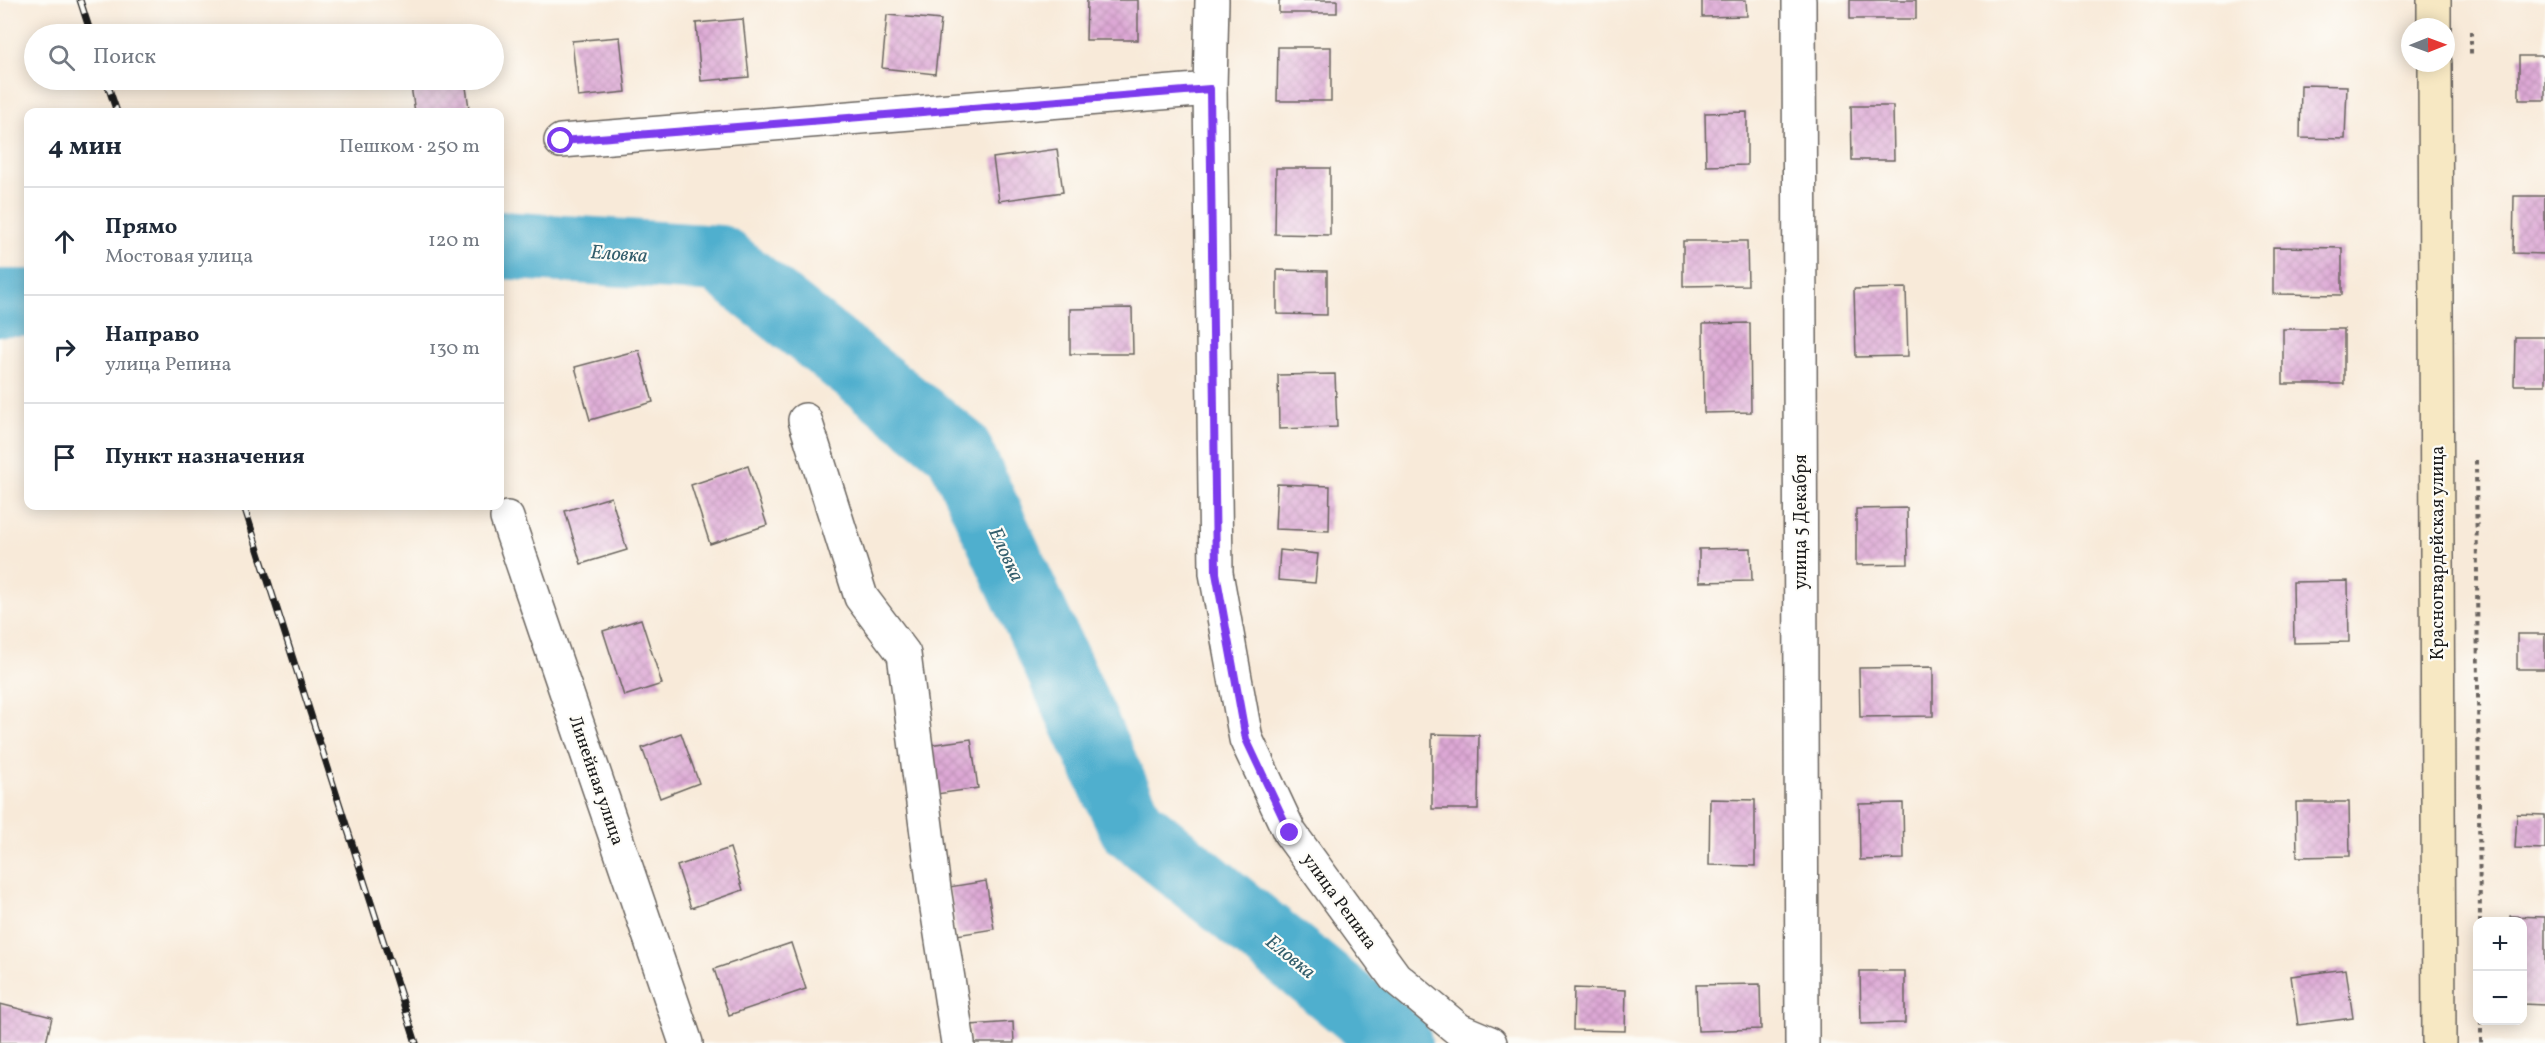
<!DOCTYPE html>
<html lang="ru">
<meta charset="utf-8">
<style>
body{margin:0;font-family:Vollkorn,serif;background:#f2f2f3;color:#1f2937}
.controls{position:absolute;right:18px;bottom:18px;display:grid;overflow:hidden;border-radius:12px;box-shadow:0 3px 15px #0003}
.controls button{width:54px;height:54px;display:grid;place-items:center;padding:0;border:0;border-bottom:2px solid #e0e1e3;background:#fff;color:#1f2937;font:30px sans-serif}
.compass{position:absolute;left:2401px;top:18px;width:54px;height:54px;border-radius:50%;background:#fff;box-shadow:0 3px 15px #0003;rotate:89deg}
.stop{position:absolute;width:18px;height:18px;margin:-14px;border:4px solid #7c3aed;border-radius:50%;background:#fff}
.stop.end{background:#7c3aed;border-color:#fff;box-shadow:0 2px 6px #0008}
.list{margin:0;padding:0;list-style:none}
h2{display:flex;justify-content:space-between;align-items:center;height:78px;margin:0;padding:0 24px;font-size:26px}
h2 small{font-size:20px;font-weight:400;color:#747a83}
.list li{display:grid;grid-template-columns:39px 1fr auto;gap:18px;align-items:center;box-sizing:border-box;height:108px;padding:0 24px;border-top:2px solid #e0e1e3}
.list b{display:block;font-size:22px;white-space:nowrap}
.list p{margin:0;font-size:20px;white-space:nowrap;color:#747a83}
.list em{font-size:20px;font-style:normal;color:#747a83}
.icon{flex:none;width:33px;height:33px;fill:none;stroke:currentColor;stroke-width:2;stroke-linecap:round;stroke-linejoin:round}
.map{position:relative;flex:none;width:2545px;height:1043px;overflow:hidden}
.search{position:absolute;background:#fff;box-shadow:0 3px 15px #0003;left:24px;top:24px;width:480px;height:66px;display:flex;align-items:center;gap:15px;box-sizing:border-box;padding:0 21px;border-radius:33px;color:#747a83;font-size:22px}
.panel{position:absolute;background:#fff;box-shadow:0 3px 15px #0003;left:24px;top:108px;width:480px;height:402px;border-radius:12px}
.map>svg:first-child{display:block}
</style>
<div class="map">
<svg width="2545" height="1043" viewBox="0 0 2545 1043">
<defs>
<pattern id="building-cross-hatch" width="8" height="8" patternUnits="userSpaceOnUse" patternTransform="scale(1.5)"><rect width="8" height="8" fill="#dda8d5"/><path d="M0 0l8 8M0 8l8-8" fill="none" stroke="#bd90b6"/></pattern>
</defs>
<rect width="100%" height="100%" fill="#fdfcf7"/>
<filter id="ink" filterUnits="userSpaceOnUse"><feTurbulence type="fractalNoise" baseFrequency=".0167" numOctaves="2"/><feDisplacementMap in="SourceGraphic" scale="12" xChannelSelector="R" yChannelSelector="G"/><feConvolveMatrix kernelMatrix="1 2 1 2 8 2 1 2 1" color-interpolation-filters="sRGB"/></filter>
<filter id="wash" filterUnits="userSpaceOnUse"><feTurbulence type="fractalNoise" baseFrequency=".008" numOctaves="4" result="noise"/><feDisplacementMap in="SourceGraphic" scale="24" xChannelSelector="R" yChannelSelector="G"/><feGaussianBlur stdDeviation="1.35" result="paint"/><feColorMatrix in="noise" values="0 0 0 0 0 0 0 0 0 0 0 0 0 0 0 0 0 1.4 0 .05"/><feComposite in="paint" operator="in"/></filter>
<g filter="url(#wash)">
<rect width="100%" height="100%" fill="#f8ead9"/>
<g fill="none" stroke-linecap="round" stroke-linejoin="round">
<g stroke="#50afce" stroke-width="68">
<polyline points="500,245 719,259 958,449 1132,826 1398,1043"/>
<polyline points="0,303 28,303"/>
</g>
</g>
<g id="blocks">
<g fill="url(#building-cross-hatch)">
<polygon points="1087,0 1138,0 1138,40 1086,40"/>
<rect x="1279" y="0" width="58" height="13"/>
<polygon points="1702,0 1746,0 1747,16 1702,17"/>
<rect x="1850" y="0" width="66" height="19"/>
<polygon points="887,15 941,20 935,74 882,68"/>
<polygon points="743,19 749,77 701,81 696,23"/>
<polygon points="620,37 626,92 578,97 572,41"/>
<polygon points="1278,47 1331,47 1331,101 1277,101"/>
<rect x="2519" y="56" width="26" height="44"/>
<polygon points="410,80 465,80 469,108 441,112 415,112"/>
<polygon points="2301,85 2347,86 2345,139 2300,138"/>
<polygon points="1851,106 1893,106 1894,160 1852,160"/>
<polygon points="1747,112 1747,165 1706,166 1705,113"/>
<polygon points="1057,149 1063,192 999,201 993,158"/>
<polygon points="1276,168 1330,168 1330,235 1275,234"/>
<polygon points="2514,196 2545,196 2545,254 2513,253"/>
<polygon points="1683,241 1747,241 1748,285 1683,286"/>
<polygon points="2273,247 2342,248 2342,295 2273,294"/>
<polygon points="1277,270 1327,271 1327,315 1277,314"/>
<polygon points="1906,288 1908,356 1856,357 1854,289"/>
<polygon points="1132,308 1133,354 1070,354 1070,309"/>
<polygon points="1750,323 1751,412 1704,413 1703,324"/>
<rect x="2283" y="329" width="61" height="55"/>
<polygon points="2515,337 2545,337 2545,385 2514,385"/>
<polygon points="639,350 653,402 590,420 575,367"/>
<polygon points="1335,374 1337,427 1279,429 1278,375"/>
<polygon points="748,466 767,525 710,544 691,485"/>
<polygon points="1277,484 1330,486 1329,531 1275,529"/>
<polygon points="611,497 627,550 581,564 565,511"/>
<polygon points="1907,508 1908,564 1856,565 1856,509"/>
<polygon points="1751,548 1752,581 1699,582 1699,549"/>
<polygon points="1280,550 1318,554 1315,583 1278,580"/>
<polygon points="2348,581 2349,642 2294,643 2293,582"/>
<polygon points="641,619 662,684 624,696 603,631"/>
<rect x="2517" y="634" width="28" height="35"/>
<polygon points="1933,667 1933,716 1860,717 1859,668"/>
<polygon points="681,733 699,783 660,798 642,748"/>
<polygon points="1432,734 1479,735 1478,809 1432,809"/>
<polygon points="971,739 978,788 937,794 929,745"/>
<polygon points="1710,799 1755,800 1755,866 1709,865"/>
<polygon points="2296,802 2349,802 2350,856 2297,857"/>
<polygon points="1903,803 1904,859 1860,860 1859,804"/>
<polygon points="2517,814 2545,815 2545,849 2515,848"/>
<polygon points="730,848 743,890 691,908 677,866"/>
<polygon points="986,881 994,929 957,935 949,887"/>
<polygon points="2510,916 2545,917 2545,1005 2522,1004 2522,922 2510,922"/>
<polygon points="791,943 806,989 729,1015 714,969"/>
<polygon points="2346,969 2353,1018 2298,1025 2291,976"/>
<polygon points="1860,971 1905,971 1905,1023 1861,1024"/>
<polygon points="1760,984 1761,1029 1698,1031 1696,985"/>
<polygon points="1574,988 1626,990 1625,1031 1573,1030"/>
<polygon points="0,1004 52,1017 46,1043 0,1043"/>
<polygon points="1013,1022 1014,1043 971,1043 970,1025"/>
</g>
</g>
</g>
<g filter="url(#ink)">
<use href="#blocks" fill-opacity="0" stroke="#69645e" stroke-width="1.5"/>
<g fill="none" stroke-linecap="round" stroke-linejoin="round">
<g stroke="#69645e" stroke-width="36">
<g id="minor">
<polyline points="1212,0 1210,89 1216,573 1246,739 1290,833 1395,977 1459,1030 1490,1043"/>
<polyline points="1799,0 1802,1043"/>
<polyline points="561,141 1210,89"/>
<polyline points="805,420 861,597 904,654 934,889 958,1043"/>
<polyline points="507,518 686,1043"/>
</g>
</g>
<g stroke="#69645e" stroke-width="36">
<g id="secondary">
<polyline points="2434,0 2434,27"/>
<polyline points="2435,63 2439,1043"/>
</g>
</g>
<g stroke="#69645e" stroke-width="4" stroke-dasharray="4.5 4.5" stroke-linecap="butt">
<polyline points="2471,31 2471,54"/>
<polyline points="2476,460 2480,922"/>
<polyline points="2481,1020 2481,1043"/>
</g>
<use href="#minor" stroke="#fff" stroke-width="33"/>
<use href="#secondary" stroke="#f7e8c3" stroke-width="33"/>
<g stroke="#1c1c1c" stroke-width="7">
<g id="rail">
<polyline points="80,0 91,34"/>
<polyline points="106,80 117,112"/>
<polyline points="244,506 416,1043"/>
</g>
</g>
<use href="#rail" stroke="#fdfcf7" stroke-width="4.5" stroke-dasharray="14" stroke-linecap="butt"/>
</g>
</g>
<g fill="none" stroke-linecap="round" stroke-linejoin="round" filter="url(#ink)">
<polyline stroke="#7c3aed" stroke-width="8" points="561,141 1210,89 1216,573 1246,739 1290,833"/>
</g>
<g text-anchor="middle" stroke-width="4.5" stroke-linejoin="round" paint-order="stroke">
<g font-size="18" fill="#1c1c1c" stroke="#fdfcf7">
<text transform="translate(1800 522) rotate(-90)" y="6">улица 5 Декабря</text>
<text transform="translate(2437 553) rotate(-90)" y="6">Красногвардейская улица</text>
<text transform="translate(597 780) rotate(71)" y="6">Линейная улица</text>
<text transform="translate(1340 901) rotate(54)" y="6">улица Репина</text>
</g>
<g font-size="20" font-style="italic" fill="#335e6c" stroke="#fdfcf7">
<text transform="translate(619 253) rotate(4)" y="7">Еловка</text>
<text transform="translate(1007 554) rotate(65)" y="7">Еловка</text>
<text transform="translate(1291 956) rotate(39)" y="7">Еловка</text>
</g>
</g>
</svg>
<div class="controls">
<button>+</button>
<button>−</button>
</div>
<svg class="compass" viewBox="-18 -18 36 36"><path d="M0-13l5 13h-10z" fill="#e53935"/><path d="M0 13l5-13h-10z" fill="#747a83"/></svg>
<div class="stop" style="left:561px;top:141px"></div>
<div class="stop end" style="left:1290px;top:833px"></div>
<div class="search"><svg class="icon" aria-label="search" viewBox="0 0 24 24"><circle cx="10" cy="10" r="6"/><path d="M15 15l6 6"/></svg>Поиск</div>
<section class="panel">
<h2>4 мин<small>Пешком · 250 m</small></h2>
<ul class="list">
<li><svg class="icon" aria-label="ahead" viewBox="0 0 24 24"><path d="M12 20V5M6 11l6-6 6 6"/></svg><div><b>Прямо</b><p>Мостовая улица</p></div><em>120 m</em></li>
<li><svg class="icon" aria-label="right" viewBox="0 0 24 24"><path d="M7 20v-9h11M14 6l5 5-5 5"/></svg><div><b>Направо</b><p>улица Репина</p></div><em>130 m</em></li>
<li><svg class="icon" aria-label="arrive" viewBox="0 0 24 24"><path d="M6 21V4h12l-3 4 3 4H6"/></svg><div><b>Пункт назначения</b></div></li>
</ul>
</section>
</div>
